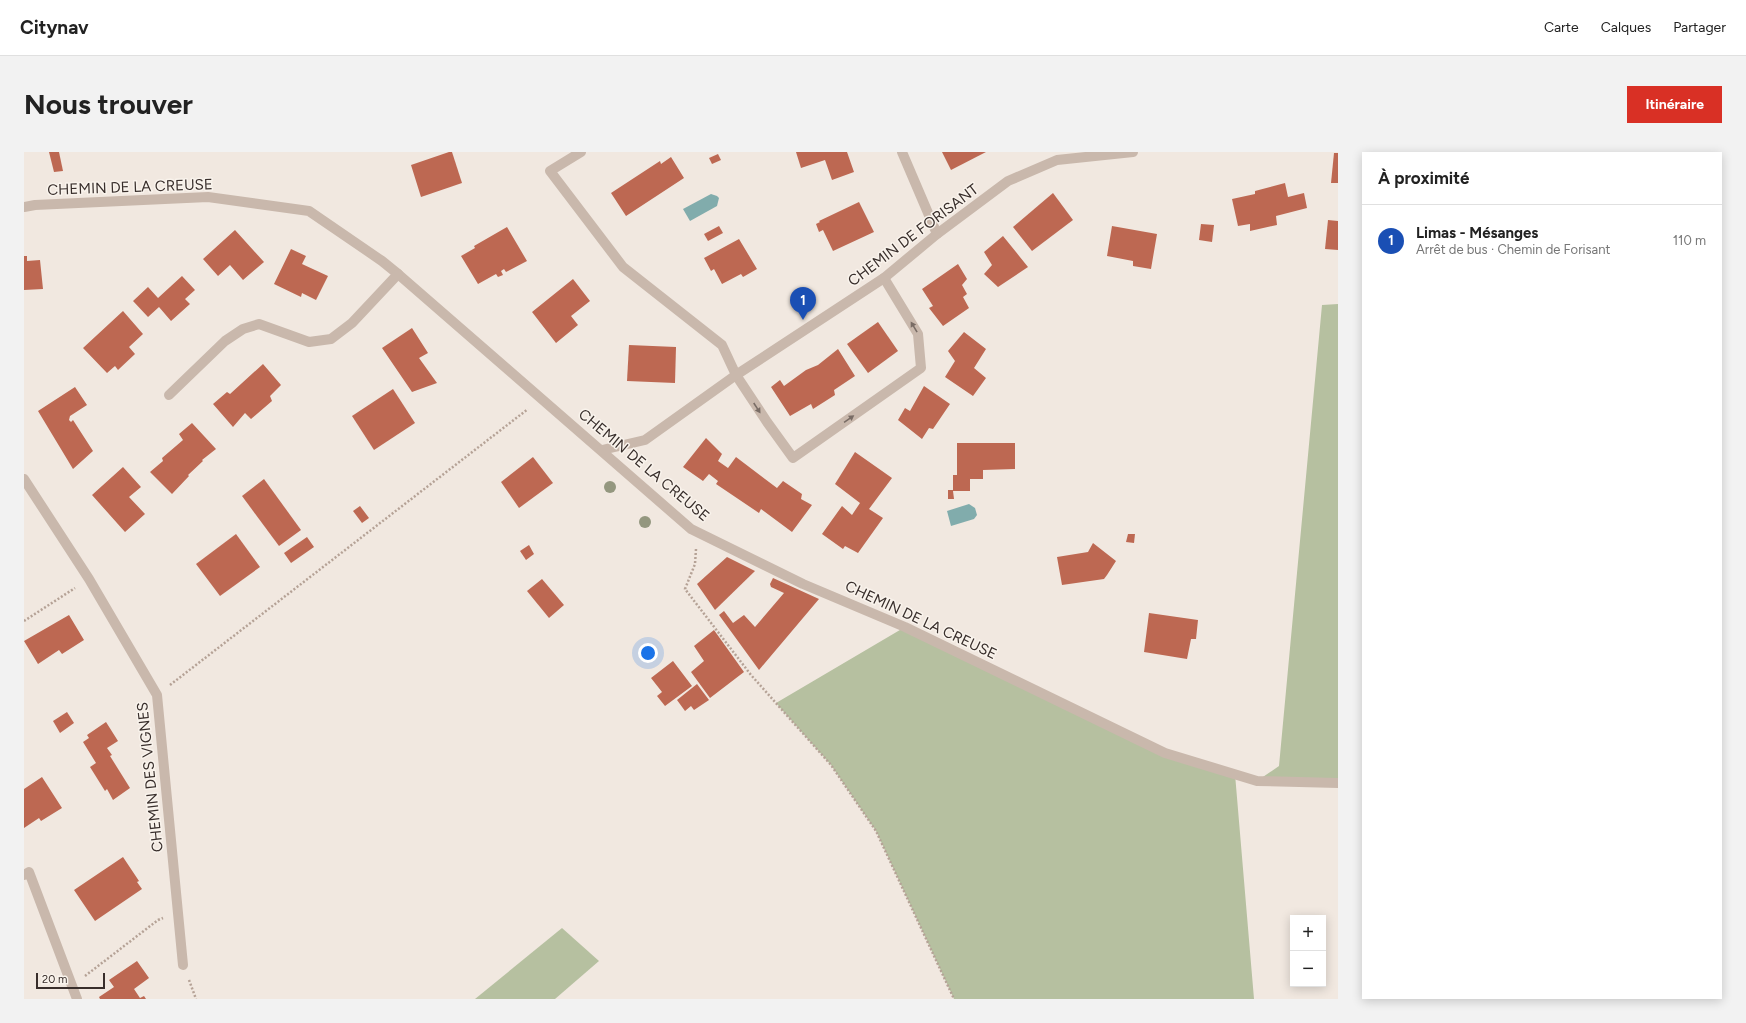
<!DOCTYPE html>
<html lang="fr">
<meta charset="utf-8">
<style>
body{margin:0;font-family:Figtree,sans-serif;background:#f2f2f2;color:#222}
.controls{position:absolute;right:12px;bottom:12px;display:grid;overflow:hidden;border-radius:0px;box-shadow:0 2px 10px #0003}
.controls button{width:36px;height:36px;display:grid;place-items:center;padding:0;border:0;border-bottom:1px solid #e0e0e0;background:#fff;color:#222;font:20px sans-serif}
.scale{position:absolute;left:12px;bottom:10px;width:69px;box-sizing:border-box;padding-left:4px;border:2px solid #382e2b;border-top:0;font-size:11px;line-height:14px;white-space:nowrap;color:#382e2b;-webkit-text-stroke:3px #f9f3ec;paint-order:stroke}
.you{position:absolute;left:624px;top:501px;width:14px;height:14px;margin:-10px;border:3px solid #fff;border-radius:50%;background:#1a73e8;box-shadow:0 0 0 6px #1a73e833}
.badge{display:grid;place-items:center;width:26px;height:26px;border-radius:50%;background:#d93025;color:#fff;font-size:13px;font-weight:700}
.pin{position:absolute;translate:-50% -33px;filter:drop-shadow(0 1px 2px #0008)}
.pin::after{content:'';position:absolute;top:21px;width:14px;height:12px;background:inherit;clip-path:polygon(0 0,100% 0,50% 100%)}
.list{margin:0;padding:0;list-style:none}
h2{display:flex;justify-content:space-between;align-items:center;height:52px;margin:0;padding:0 16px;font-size:17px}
h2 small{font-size:13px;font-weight:400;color:#767676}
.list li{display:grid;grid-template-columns:26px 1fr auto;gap:12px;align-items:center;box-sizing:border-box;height:72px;padding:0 16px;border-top:1px solid #e0e0e0}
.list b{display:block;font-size:15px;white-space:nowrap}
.list p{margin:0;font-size:13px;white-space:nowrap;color:#767676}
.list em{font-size:13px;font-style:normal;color:#767676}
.map{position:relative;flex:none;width:1314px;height:847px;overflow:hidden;border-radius:0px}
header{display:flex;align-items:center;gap:24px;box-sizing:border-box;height:56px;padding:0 20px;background:#fff;border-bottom:1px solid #e0e0e0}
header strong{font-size:19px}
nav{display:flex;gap:22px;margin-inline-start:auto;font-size:14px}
.intro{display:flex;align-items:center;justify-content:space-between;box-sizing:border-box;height:96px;padding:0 24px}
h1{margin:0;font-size:28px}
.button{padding:10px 18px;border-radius:0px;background:#d93025;color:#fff;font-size:14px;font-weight:700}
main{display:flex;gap:24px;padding:0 24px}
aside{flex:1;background:#fff;border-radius:0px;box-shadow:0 2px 10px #0003}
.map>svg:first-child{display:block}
</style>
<header>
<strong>Citynav</strong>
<nav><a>Carte</a><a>Calques</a><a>Partager</a></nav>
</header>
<div class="intro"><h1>Nous trouver</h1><a class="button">Itinéraire</a></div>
<main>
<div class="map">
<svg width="1314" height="847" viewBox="0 0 1314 847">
<rect width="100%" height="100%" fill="#f1e8e0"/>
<g fill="#b6c0a0">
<polygon points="1314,152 1314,631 1233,629 1255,614 1298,153"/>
<polygon points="881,475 1141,601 1211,622 1230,847 930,847 852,679 807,613 752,551"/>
<polygon points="538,776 575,809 531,847 451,847"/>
</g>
<g fill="#81acac">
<polygon points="687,42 693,44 695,46 693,54 666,69 659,57"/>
<polygon points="945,352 951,356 953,363 950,367 927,374 923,359"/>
</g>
<g fill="#bd6852">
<polygon points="25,0 35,0 39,19 30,20"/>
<polygon points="425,0 428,0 438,31 397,45 387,13"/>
<polygon points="772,0 823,0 830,20 808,28 801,8 777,16"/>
<polygon points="918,0 962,0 927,18"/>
<polygon points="1310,1 1314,1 1314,31 1307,31"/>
<polygon points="694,2 697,8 688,12 685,6"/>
<polygon points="647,5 660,26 602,64 587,41 636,9 637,12"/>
<polygon points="1261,31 1264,45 1280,41 1283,56 1252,64 1253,73 1226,79 1226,72 1214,74 1208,47 1231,42 1231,39"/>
<polygon points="1029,41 1049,68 1008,99 989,75"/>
<polygon points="835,50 850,80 809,99 799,78 795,80 792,72 796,70 795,69"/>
<polygon points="1304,68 1314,69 1314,98 1301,97"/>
<polygon points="1177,72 1190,73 1188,90 1175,88"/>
<polygon points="695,74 699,81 684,89 680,82"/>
<polygon points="1088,74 1133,82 1127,117 1109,114 1109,109 1083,104"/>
<polygon points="483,75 503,109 482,120 480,117 477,119 479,123 474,125 472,122 454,132 437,104 451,96 450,94"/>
<polygon points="211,78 240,110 219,128 206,113 194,124 179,107"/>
<polygon points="979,84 1004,115 974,135 960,122 968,113 960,100"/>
<polygon points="715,87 733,117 719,125 717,122 698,132 690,117 687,119 680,106"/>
<polygon points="267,97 282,104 278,112 304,124 292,148 278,141 277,145 250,132"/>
<polygon points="0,104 3,104 3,109 16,108 19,137 0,138"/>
<polygon points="934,112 943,127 938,133 943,142 939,145 945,156 919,174 905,156 909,154 898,137"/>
<polygon points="158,124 171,138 161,147 166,152 147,169 135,155 124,165 109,149 124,135 134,146"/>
<polygon points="549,127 566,149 547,164 554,173 532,191 508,160"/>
<polygon points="99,159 119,182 105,195 111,202 94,218 91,214 83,221 59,196"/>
<polygon points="854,170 874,199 844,221 823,192"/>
<polygon points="388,176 404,201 395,206 413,231 388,240 358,196"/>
<polygon points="940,180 962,197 950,216 962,226 949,244 921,225 931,209 924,199"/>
<polygon points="605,193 652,195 651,231 603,229"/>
<polygon points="814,197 831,224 810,238 811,243 789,257 787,252 766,264 747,235 756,228 760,234 782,218 794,213"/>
<polygon points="239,212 257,233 246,244 248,249 227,267 221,261 209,275 189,252 203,240 206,242"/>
<polygon points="900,234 926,252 909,277 905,276 898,287 874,268 881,256 886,259"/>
<polygon points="51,235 63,253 46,264 45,268 47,270 49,268 69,299 49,317 14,259"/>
<polygon points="369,237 391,271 350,298 328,264"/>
<polygon points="168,271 192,297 178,308 179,309 164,323 165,324 148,342 126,320 139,309 138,306 159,288 155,282"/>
<polygon points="682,286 698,302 694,309 704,316 712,305 753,336 759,329 778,342 777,347 788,353 768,380 737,357 735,361 692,332 694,329 685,322 679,329 659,315"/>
<polygon points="933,291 991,291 991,317 959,318 959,327 946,327 946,339 929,339 930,347 924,347 924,338 929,338 929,323 933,323"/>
<polygon points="831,300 868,326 845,357 859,366 834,401 821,394 819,397 798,382 818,354 828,363 836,351 811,332"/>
<polygon points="509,305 529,331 495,356 477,330"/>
<polygon points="99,315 117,335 105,345 121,362 101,380 68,343"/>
<polygon points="240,327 277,378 255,394 218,344"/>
<polygon points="336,354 345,366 338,371 329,359"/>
<polygon points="212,382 236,415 196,444 172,412"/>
<polygon points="1104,382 1111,382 1110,391 1102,390"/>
<polygon points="283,385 290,395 267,411 260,401"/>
<polygon points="1069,391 1092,409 1083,423 1080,427 1038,433 1033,405 1064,400"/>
<polygon points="505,393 510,402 502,408 496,399"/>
<polygon points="703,405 731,419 691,458 673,432"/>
<polygon points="749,426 795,447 735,518 695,463 700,459 709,471 720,463 731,475 760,441 747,435 746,432"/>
<polygon points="518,427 540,453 525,466 503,439"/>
<polygon points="1125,461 1174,468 1172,487 1167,487 1163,507 1120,500"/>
<polygon points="45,463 60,488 38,502 35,498 14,512 0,489"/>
<polygon points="690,478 720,520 686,546 667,520 680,509 670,494"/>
<polygon points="649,509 668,534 641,554 633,544 638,540 627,526"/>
<polygon points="673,532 685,548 670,558 667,554 661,559 653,548"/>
<polygon points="43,560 50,571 36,581 29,569"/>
<polygon points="82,570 94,589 83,596 88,603 86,604 106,636 89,648 83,637 81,639 66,615 72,611 59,590 65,586 63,583"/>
<polygon points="18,625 38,656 17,669 15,666 0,676 0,637"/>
<polygon points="99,705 115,729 113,730 118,737 71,769 50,738"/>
<polygon points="113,809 125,826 110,837 116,846 120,844 122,847 76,847 75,845 90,835 85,828"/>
</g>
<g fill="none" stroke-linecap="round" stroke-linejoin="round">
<g stroke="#b5a296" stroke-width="2.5" stroke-dasharray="2 2" stroke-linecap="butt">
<polyline points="672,397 671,412 661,437 727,523 807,613 852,679 930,847"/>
<polyline points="0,469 51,436"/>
<polyline points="146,533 504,257"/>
<polyline points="61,824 134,768 139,766"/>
<polyline points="165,828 172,847"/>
</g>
<g stroke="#c9b8ac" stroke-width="10">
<polyline points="557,0 526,19 599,115 698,193 712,223 743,270 769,306 897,216 894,182 860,126"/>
<polyline points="878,0 913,82"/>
<polyline points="0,55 11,53 184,45 285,59 358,109 374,122 667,377 779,432 881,475 1141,601 1233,629 1314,631"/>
<polyline points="145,243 201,189 219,177 235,172 285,190 307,187 328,171 374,122"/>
<polyline points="578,298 621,288 712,223 860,126 913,82 984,29 1033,8 1109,0"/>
<polyline points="0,327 65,427 133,543 159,813"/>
<polyline points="0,723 5,720 53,847"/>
</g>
</g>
<g fill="#94977f">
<circle cx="586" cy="335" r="6"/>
<circle cx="621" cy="370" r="6"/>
</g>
<defs><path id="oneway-solid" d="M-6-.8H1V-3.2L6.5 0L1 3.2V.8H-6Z"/></defs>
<g fill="#796c65">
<use href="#oneway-solid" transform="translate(890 175) rotate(-121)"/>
<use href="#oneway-solid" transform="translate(733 256) rotate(57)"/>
<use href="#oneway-solid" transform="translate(825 267) rotate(-35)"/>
</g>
<g text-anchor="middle" stroke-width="3" stroke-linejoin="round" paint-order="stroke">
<g font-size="15" fill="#382e2b" stroke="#f9f3ec">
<text transform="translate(106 35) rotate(-2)" y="5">CHEMIN DE LA CREUSE</text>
<text transform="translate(889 83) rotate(-37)" y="5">CHEMIN DE FORISANT</text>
<text transform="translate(620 313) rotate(40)" y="5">CHEMIN DE LA CREUSE</text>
<text transform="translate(897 468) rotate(25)" y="5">CHEMIN DE LA CREUSE</text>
<text transform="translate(126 625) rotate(-96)" y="5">CHEMIN DES VIGNES</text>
</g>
</g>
</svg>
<div class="controls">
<button>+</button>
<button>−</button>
</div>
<div class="scale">20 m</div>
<div class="you"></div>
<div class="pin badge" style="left:779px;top:168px;background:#1a4fb4">1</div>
</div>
<aside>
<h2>À proximité<small></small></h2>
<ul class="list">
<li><span class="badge" style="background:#1a4fb4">1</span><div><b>Limas - Mésanges</b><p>Arrêt de bus · Chemin de Forisant</p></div><em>110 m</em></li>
</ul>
</aside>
</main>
